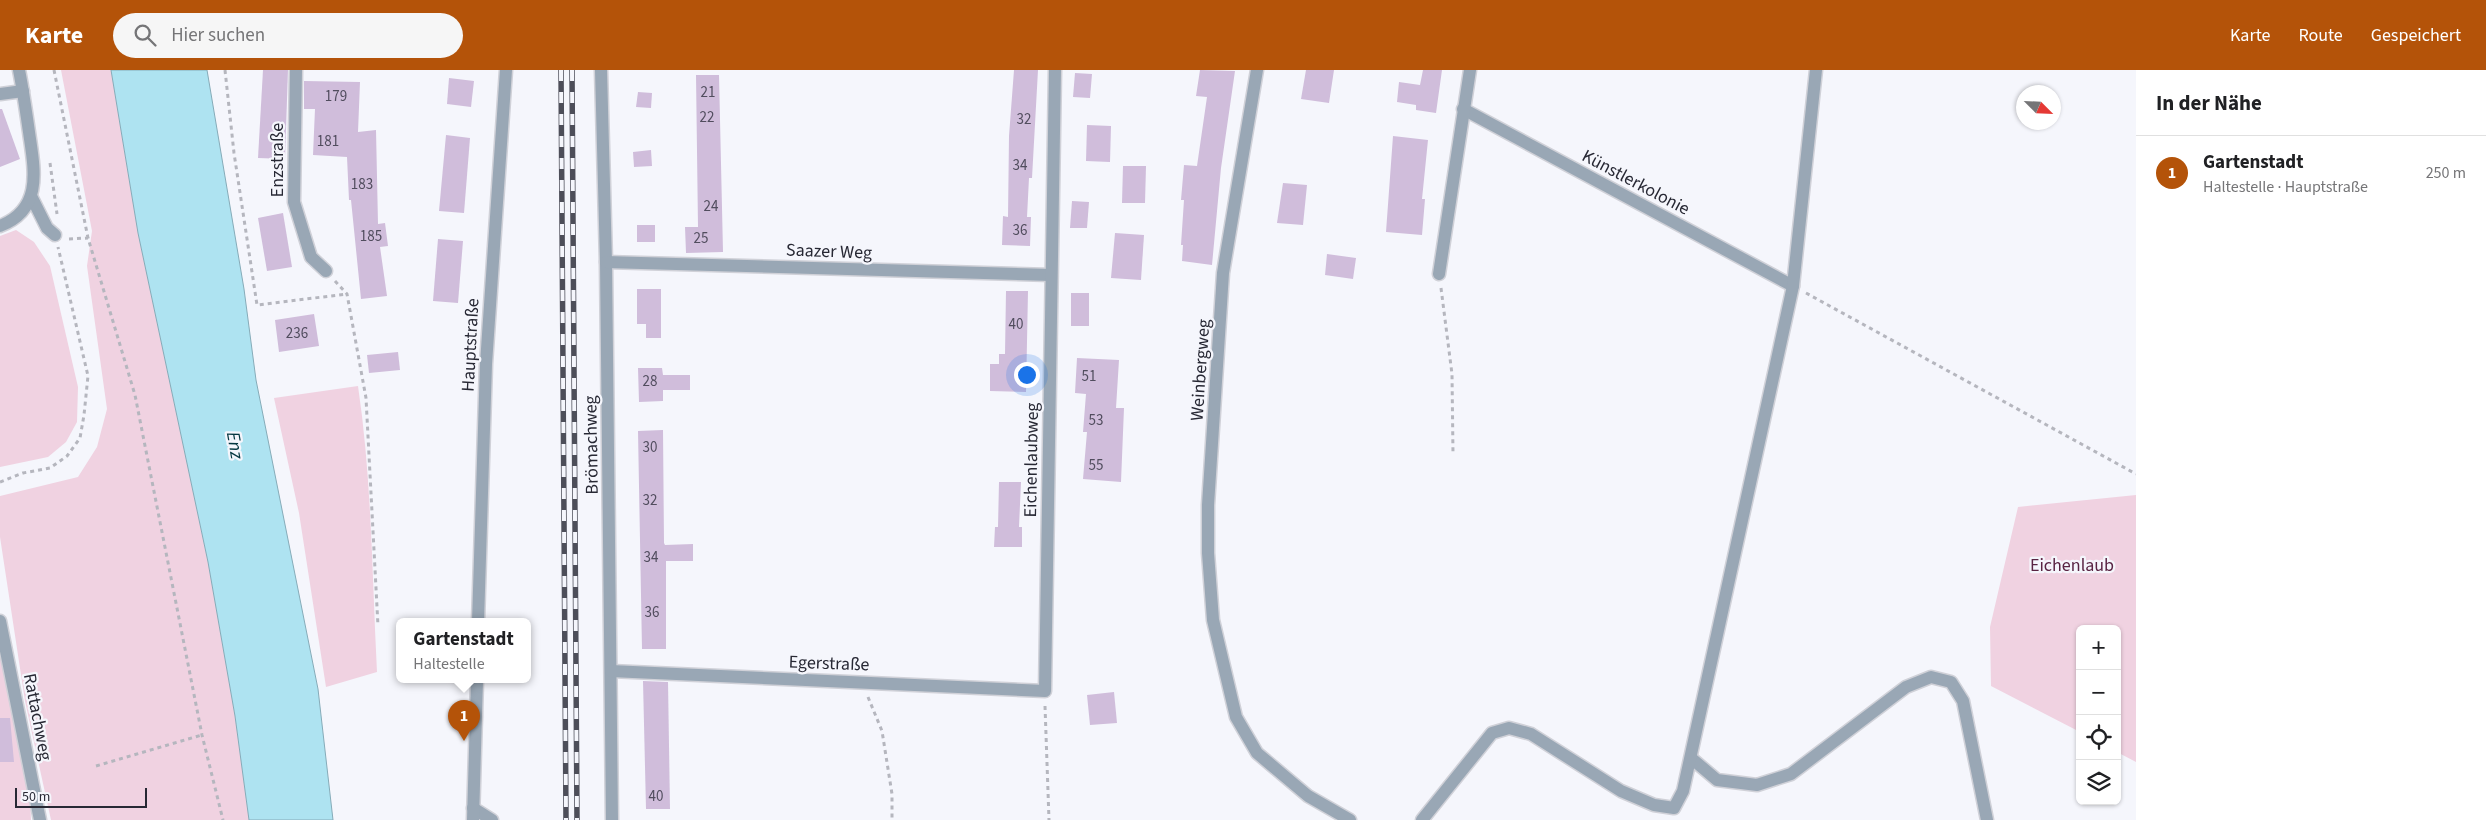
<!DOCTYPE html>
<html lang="de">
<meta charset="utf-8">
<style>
body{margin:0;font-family:"Source Sans 3",sans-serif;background:#f6f6f6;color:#202124}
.controls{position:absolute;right:15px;bottom:15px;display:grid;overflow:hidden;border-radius:8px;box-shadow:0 1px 4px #0004}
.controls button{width:45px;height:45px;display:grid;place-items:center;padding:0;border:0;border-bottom:1px solid #e0e0e0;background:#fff;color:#202124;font:25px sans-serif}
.compass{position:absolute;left:2016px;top:15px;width:45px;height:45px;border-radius:50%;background:#fff;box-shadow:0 1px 4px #0004;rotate:114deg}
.scale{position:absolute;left:15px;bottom:12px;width:132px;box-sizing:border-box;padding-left:5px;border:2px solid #272834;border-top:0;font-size:14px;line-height:18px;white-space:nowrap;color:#272834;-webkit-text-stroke:4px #f5f6fc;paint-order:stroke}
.you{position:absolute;left:1026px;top:304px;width:18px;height:18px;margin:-12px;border:4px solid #fff;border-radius:50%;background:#1a73e8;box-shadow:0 0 0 8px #1a73e833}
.badge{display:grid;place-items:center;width:32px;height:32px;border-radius:50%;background:#b45309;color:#fff;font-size:16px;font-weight:700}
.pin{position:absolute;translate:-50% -41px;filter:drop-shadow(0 1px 2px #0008)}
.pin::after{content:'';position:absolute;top:26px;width:18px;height:15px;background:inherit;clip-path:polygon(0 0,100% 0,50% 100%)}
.popup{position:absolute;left:396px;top:548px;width:135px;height:65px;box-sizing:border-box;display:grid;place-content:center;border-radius:8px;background:#fff;filter:drop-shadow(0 1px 4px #0005);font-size:16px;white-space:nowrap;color:#757577}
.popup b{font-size:19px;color:#202124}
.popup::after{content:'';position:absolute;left:50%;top:100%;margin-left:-10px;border:10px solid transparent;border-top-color:#fff}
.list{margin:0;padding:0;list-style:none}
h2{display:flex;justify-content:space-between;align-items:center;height:65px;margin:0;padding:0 20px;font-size:21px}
h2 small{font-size:16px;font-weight:400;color:#757577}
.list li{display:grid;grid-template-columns:32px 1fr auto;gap:15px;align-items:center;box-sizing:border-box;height:75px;padding:0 20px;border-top:1px solid #e0e0e0}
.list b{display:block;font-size:19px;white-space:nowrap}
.list p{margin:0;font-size:16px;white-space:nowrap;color:#757577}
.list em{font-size:16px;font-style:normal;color:#757577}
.icon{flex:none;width:28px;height:28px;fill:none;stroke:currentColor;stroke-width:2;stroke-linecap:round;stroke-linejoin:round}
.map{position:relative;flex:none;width:2136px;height:750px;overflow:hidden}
header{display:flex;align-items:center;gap:30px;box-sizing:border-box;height:70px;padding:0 25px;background:#b45309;color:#fff}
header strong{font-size:24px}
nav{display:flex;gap:28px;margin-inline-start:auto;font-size:18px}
.search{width:350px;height:45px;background:#f6f6f6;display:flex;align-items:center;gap:12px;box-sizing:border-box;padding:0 18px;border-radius:28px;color:#757577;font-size:19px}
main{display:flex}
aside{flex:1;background:#fff}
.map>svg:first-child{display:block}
</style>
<header>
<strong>Karte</strong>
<div class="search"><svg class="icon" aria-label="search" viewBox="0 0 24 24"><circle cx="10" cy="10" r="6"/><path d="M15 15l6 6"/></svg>Hier suchen</div>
<nav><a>Karte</a><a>Route</a><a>Gespeichert</a></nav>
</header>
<main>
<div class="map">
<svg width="2136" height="750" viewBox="0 0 2136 750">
<rect width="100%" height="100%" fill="#f5f6fc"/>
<g fill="#f0d2e1">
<polygon points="61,0 111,0 138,163 208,492 235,646 249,750 51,750 25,631 0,467 0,426 78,407 97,377 107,339 87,196 92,161"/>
<polygon points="16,160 34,172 50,196 78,317 77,352 66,372 48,387 0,397 0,166"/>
<path d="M358 316C372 410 372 507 377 602L326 617 299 443 274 328Z"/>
<polygon points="2136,425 2136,692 2117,682 2117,559 2080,559 2080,662 1991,616 1990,557 2018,437"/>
<polygon points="0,573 29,702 31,750 0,750"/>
</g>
<polygon fill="#aee3f1" stroke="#86abb8" points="111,0 207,0 244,219 256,310 318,619 333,750 249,750 235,646 208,492 138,163"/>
<g fill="#d0bddb">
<polygon points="263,0 288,0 285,89 258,88"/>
<polygon points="1014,0 1038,0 1032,108 1029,108 1027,147 1031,147 1030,176 1002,175 1003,146 1008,147 1009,66"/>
<polygon points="1200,0 1235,1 1221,98 1212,195 1182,191 1183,175 1181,175 1184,130 1181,130 1184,95 1197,96 1207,27 1196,26"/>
<polygon points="1306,0 1334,0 1329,33 1301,29"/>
<polygon points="1423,0 1442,0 1436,43 1416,40 1416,35 1397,32 1399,12 1420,15"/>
<polygon points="1075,3 1092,4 1090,28 1073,27"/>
<polygon points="696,5 719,5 723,182 686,183 685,157 698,157"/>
<polygon points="449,8 474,11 471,37 447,34"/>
<polygon points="304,11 360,12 358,62 376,60 378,154 385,153 388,176 380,177 387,226 361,229 351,130 349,130 347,87 313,85 315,39 304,39"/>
<polygon points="638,22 652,23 651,38 636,37"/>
<polygon points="0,39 2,39 20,89 0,97"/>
<polygon points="1087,55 1111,56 1110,92 1086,91"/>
<polygon points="446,65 470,68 464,143 439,141"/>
<polygon points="1393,66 1428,70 1422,129 1425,129 1422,165 1386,162"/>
<polygon points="651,80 652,96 634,97 633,82"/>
<polygon points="1123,96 1146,96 1145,133 1122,133"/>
<polygon points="1283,113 1307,115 1303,155 1277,153"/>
<polygon points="1072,131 1089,132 1087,158 1070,158"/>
<polygon points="283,143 292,197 267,201 258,148"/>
<rect x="637" y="155" width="18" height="17"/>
<polygon points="1115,163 1144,165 1141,210 1111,208"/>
<polygon points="438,169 463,171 458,233 433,231"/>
<polygon points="1327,184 1356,188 1353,209 1325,205"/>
<polygon points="637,219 661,219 661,268 646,268 646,254 637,254"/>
<polygon points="1006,221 1028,221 1026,322 990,321 990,294 999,294 999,284 1005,284"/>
<rect x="1071" y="223" width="18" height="33"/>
<polygon points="314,244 319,276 279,282 275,250"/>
<polygon points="398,282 400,300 369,303 367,285"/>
<polygon points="1077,288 1119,290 1116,338 1124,338 1121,412 1083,409 1087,362 1083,362 1086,324 1075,323"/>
<polygon points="638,298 662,298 663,305 690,305 690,320 663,320 663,331 639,332"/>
<polygon points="663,360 664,473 665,475 693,474 693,491 666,491 666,579 642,579 638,361"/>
<polygon points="999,412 1021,412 1019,457 1022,457 1022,477 994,477 995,457 998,457"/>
<polygon points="643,611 668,612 670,739 646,739"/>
<polygon points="1114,622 1117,653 1090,655 1087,625"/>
<polygon points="0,648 10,648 14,692 0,692"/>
</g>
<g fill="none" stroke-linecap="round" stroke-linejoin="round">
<g stroke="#d0d1d8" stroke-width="15">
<g id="minor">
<polyline points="296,0 294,132 311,187 326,201"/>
<polyline points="601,0 606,192 612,750"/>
<polyline points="1257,0 1223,203 1208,435 1208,483 1213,550 1236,647 1257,683 1308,726 1350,750"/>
<polyline points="0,24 23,21"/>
<polyline points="1463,39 1793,216"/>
<polyline points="31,126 47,158 55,165"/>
<path d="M0 156C44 139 34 98 29 62 26 41 23 20 19 0"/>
<polyline points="606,192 1051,205"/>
<polyline points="1439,204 1470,0"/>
<polyline points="0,551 40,750"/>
<polyline points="478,552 486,294 506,0"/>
<polyline points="611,601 1045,621 1055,0"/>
<polyline points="1691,688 1717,710 1757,715 1791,704 1906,617 1931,607 1951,612 1963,631 1987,750"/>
<polyline points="473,738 492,750"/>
<polyline points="473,750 477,610"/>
<polyline points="1422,750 1492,663 1509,658 1531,664 1621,721 1654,735 1674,738 1683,721 1793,216 1816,0"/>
</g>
</g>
<g stroke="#b5b6be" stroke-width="3" stroke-dasharray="4 4" stroke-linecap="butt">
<polyline points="54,0 88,168 135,325 202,665 223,750"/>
<polyline points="225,0 234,83 257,235 347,224"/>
<polyline points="50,93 57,144"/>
<polyline points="69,169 88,168"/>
<polyline points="335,211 347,224 366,328 378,556"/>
<polyline points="1441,218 1452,304 1453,384"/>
<polyline points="1806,223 2136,404"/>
<polyline points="0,412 23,403 50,398 67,386 80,368 84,345 88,306 58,177"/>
<polyline points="868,627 882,661 892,724 892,750"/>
<polyline points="1045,636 1049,750"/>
<polyline points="96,696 202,665"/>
</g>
<use href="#minor" stroke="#99a7b5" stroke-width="12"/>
<g stroke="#4d4e59" stroke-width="5.5">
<g id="rail">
<polyline points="561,0 566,750"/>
<polyline points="572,0 577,750"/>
</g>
</g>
<use href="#rail" stroke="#f5f6fc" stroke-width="4" stroke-dasharray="11" stroke-linecap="butt"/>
</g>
<g text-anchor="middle" stroke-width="4.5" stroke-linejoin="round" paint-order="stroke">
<g font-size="15" fill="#514d5e">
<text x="708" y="27">21</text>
<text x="336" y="31">179</text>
<text x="707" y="52">22</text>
<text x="1024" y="54">32</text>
<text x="328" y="76">181</text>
<text x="1020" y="100">34</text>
<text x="362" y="119">183</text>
<text x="711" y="141">24</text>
<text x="1020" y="165">36</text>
<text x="371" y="171">185</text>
<text x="701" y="173">25</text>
<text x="1016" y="259">40</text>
<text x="297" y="268">236</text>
<text x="1089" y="311">51</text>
<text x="650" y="316">28</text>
<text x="1096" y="355">53</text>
<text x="650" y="382">30</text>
<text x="1096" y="400">55</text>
<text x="650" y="435">32</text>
<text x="651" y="492">34</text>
<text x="652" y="547">36</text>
<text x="656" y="731">40</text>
</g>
<g font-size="18" fill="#272834" stroke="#f5f6fc">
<text transform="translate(277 90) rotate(-90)" y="6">Enzstraße</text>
<text transform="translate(1636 112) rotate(28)" y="6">Künstlerkolonie</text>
<text transform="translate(829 181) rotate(2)" y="6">Saazer Weg</text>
<text transform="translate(470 275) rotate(-87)" y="6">Hauptstraße</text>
<text transform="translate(1200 300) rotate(-86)" y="6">Weinbergweg</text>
<text transform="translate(591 375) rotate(-91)" y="6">Brömachweg</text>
<text transform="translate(1031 390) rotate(-89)" y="6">Eichenlaubweg</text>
<text transform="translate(829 593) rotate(2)" y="6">Egerstraße</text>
<text transform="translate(38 647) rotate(79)" y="6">Rattachweg</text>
</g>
<g font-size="18" fill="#592443" stroke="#f5f6fc">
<text x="2072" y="501">Eichenlaub</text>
</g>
<g font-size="19" font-style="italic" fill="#033640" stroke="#f5f6fc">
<text transform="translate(236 375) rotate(80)" y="7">Enz</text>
</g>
</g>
</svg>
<div class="controls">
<button>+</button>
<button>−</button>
<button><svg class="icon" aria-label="locate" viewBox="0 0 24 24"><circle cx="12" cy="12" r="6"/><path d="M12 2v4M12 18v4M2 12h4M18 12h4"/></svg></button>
<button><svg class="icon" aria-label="layers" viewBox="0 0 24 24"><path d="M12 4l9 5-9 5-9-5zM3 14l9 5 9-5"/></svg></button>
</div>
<svg class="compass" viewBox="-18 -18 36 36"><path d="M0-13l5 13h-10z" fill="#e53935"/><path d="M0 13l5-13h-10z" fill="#757577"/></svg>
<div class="scale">50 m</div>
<div class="you"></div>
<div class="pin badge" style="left:464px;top:671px">1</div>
<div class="popup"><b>Gartenstadt</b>Haltestelle</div>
</div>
<aside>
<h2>In der Nähe<small></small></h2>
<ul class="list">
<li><span class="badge">1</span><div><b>Gartenstadt</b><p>Haltestelle · Hauptstraße</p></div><em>250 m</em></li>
</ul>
</aside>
</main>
